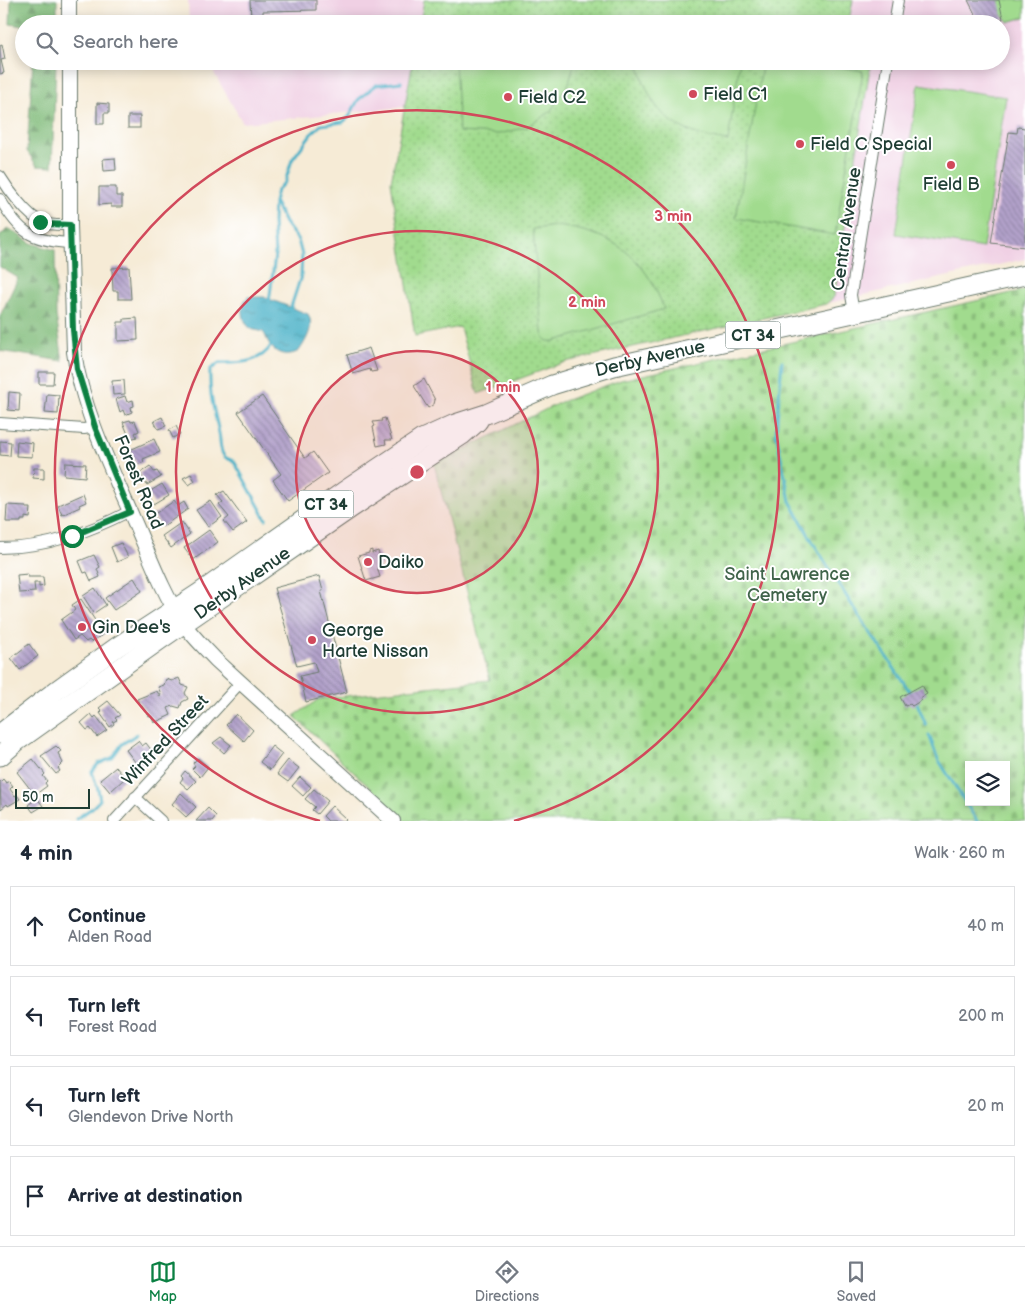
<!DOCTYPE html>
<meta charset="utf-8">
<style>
body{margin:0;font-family:"Balsamiq Sans",sans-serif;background:#f6f6f7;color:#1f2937}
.controls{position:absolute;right:15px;bottom:15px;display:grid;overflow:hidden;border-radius:0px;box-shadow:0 2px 12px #0003}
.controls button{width:45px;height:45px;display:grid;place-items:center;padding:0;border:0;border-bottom:1px solid #e0e1e3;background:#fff;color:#1f2937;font:25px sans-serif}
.scale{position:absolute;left:15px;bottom:12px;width:75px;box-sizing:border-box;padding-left:5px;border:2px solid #1f3d34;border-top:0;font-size:14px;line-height:18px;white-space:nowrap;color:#1f3d34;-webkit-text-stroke:4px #fff;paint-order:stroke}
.stop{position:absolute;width:15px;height:15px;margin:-11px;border:4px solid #0b8043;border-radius:50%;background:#fff}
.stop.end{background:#0b8043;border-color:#fff;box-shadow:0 1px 5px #0008}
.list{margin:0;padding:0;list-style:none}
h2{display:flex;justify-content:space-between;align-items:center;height:65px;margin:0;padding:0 20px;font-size:21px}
h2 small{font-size:16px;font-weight:400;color:#747a83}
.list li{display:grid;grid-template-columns:32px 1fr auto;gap:15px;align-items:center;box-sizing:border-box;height:80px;margin:0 10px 10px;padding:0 10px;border:1px solid #e0e1e3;border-radius:0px}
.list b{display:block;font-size:19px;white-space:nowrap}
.list p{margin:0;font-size:16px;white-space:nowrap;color:#747a83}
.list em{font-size:16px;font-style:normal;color:#747a83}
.icon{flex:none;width:28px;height:28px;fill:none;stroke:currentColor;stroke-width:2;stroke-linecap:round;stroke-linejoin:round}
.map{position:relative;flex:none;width:1025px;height:821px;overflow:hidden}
.search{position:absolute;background:#fff;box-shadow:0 2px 12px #0003;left:15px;right:15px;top:15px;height:55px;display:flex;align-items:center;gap:12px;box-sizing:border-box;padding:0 18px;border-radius:28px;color:#747a83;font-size:19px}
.sheet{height:425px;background:#fff}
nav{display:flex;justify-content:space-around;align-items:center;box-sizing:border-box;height:70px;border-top:1px solid #e0e1e3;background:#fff;font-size:14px;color:#747a83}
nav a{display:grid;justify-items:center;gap:2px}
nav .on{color:#0b8043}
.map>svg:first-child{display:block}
</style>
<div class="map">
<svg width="1025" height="821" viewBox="0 0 1025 821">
<defs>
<pattern id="forest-firs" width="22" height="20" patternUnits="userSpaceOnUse" patternTransform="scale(1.25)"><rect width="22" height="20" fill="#80bb79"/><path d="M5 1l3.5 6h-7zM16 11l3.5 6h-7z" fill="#689964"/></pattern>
<pattern id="cemetery-stones" width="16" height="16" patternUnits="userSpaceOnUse" patternTransform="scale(1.25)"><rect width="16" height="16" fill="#a1db8e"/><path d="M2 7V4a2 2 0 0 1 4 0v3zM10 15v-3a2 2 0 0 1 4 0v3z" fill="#8abd7b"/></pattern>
<pattern id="park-dots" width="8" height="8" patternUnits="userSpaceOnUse" patternTransform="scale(1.25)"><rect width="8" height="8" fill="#a1db8e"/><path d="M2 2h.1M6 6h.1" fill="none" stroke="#8abd7b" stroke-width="1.8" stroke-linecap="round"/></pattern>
<pattern id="water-ripples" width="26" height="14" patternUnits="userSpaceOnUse" patternTransform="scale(1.25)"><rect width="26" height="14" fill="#49b1c7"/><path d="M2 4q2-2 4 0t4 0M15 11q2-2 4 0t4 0" fill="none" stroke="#3c91a2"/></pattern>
<pattern id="building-back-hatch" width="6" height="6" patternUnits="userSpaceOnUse" patternTransform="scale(1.25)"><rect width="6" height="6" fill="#b2a1ca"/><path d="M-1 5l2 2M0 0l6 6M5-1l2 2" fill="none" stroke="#9084a5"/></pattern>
</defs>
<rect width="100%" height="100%" fill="#fff"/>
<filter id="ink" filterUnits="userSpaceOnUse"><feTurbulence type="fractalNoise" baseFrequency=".02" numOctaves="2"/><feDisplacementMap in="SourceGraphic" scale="10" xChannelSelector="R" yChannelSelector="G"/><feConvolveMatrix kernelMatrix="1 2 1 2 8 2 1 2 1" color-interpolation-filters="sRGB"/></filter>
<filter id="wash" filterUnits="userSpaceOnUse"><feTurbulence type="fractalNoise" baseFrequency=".0096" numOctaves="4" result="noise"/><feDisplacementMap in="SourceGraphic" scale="20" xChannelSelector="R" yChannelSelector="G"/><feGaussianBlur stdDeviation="1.12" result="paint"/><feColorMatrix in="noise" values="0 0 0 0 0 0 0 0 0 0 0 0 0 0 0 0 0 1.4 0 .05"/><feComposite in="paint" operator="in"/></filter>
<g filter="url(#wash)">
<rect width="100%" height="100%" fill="#f6ebd6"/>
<polygon fill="#f0d0e4" points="188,0 1025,0 1025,259 565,362 478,394 460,327 415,336 391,182 404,107 243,123 207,61 1001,61 1001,24 189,24"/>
<g fill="url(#forest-firs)" stroke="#507c56">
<polygon points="11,0 57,0 57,24 24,24 24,26 10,24"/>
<polygon points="33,61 56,61 52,167 37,166 27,151"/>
<polygon points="8,228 31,243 55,250 56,315 63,361 0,351 0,316 18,278 0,267 0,236"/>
</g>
<path fill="url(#cemetery-stones)" stroke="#608c61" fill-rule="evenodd" d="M1025 290V821H405L294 716 319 699 490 680 434 464 561 402 621 380ZM969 765H1006V802H969Z"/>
<g fill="url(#park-dots)" stroke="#608c61">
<polygon points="424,0 853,0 849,20 869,24 420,24"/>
<polygon points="413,61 871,61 834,297 826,304 565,362 478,394 460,327 415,336 391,182"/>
</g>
<g fill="#a1db8e" stroke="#608c61">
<polygon points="991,0 1025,0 1025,17 1008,22"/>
<polygon points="462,13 549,24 453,24 457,14"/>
<polygon points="455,61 575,61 569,83 550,112 527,127 499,134 459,132"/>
<path d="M638 61H740L728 141C675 133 650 115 638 61Z"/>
<polygon points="763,61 806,61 863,71 835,235 736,218"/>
<polygon points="919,84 1006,97 983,248 896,234"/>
<path d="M556 226C612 232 645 256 664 309L555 341C546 342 544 340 542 332L533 229Z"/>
</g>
<path fill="url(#water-ripples)" stroke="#34777e" d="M248 297H264L308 314C315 326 306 341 299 351 288 357 275 355 269 343 266 339 266 335 263 332 259 330 254 331 250 328 242 322 240 303 248 297Z"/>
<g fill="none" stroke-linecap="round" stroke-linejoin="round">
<g stroke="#49b1c7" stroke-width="3">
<polyline points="275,203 285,223 298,240 302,255 301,276 290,310"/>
<polyline points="269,303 275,255 273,222 274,202 277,190 285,182 292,160 311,134 321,125 343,122 349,117 358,100 376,85 401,82"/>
<polyline points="782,361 776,433 790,501 811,539 850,602 910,692"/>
<path d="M266 519 234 461C231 460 227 459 224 456 219 449 221 441 219 433 214 409 209 395 210 370L219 363C238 363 261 364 272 344"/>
<polyline points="917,703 926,725"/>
<polyline points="929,735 938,759 977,821"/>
<polyline points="76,819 92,808 100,800 98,789 92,772 98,764 112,758 122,744 137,734"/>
</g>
</g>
<g id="blocks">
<g fill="url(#building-back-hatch)">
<polygon points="250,0 316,0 316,10 263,11 263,19 251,19"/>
<polygon points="968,0 999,0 1003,19 986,24 980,24"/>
<polygon points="2,44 5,59 1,60 4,73 0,74 0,45"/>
<polygon points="97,103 109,104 109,113 104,113 104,124 97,124"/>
<rect x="128" y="116" width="12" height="12"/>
<polygon points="1018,127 1025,128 1025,247 991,243 1009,132 1017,133"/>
<polygon points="115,158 116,170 104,171 103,159"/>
<polygon points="99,187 116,187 116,196 122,196 122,207 111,207 111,204 99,205"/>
<polygon points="129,267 131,299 118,299 118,291 113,291 112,268"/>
<polygon points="137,318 138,340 118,341 118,322 124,322 124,319"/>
<polygon points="369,348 377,371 371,372 370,369 353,374 347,355"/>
<polygon points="39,372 54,372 53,384 39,384"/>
<polygon points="424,379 435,400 434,404 428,408 414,386"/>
<polygon points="124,380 125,394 113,395 112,381"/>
<polygon points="9,392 20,393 19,411 8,410"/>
<polygon points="47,394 59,395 58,414 45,413"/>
<polygon points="125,396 127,402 133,400 134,406 131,407 132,412 125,415 123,410 120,412 116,399"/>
<polygon points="262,396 305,458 313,452 328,473 288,501 273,480 281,474 238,412"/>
<polygon points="162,417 166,426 158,429 154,421"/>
<polygon points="385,418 392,440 385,440 386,444 377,446 373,427 375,426 373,422 382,421 381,419"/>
<polygon points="130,420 131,422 135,421 139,431 135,433 137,437 130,439 123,422"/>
<polygon points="176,426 180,434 173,438 169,430"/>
<polygon points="154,439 160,452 143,459 144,462 137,465 130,450"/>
<polygon points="0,441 11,442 10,456 0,455"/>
<polygon points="17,441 33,443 32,457 16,456"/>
<polygon points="65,463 86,464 85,477 64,475"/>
<polygon points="150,466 154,472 157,471 161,477 147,485 140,473"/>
<polygon points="34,468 44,468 44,479 33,478"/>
<polygon points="191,474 195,481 189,485 183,478"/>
<polygon points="162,484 169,495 154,504 147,493"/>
<polygon points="224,491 247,522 233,532 224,521 229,517 219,505 223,502 217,495"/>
<polygon points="83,494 86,502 79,505 80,507 62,515 58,505"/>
<polygon points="174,501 178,506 184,502 188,509 162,527 153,515"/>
<polygon points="211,501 222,517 208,527 196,510"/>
<polygon points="7,505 26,506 26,508 31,508 30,518 25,517 25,520 21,520 21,522 6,522"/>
<polygon points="182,522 190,534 171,548 162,536"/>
<polygon points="209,530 218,542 193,560 184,548"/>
<polygon points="121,543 128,557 117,562 111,547"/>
<polygon points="372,550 372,553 378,551 382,565 377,567 380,577 366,581 358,556 369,553 369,551"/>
<polygon points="94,555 100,567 97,569 100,577 91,581 87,572 84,573 79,561"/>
<polygon points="28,574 28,577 43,577 44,586 39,587 39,583 34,583 35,592 19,593 17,575"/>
<polygon points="319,576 323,591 321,591 347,692 306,702 300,676 317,672 314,662 297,666 274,588"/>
<polygon points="134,578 142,591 114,610 105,598"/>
<polygon points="95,588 106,605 94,613 83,596"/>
<polygon points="81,599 104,634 91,642 89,640 86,642 80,636 74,640 61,620 75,610 72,605"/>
<polygon points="29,644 38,656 20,670 11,658"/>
<polygon points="179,678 182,685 188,687 185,693 188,699 182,702 180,708 173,706 168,708 171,715 154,723 151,716 149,716 137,699 157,691 160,697 161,694 158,687 164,685 166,679 172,681"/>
<polygon points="922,685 927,694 920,698 921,700 917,703 912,706 910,704 905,706 900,697"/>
<polygon points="108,701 120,715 115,718 117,720 113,722 114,724 110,727 100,713 102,711 99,708"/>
<polygon points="91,714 94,718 96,716 107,730 97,737 90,728 87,730 81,723"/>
<polygon points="236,714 253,730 244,741 226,725"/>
<polygon points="221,737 231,745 224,753 213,743"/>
<polygon points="138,741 142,746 146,743 155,755 139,767 126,750"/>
<polygon points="56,746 61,751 58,753 63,763 58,768 60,771 56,774 41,756"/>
<polygon points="272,746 282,754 270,770 260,762"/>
<polygon points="198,758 208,767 200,777 192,769 195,766 193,763"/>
<polygon points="33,759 45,774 43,776 47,781 45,783 47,786 32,797 29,792 31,790 17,772"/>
<polygon points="288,760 299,768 288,782 277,774"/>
<polygon points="116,767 125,778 110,792 100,780"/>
<polygon points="185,771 196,781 188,789 180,782 183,778 181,776"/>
<polygon points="300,777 311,787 303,796 292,786"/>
<polygon points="3,779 6,783 9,781 13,786 10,789 15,796 17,795 20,799 8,806 7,804 1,809 0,782"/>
<polygon points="314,789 328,801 317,814 312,810 315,807 305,799"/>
<polygon points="181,793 196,807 186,817 172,804"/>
<polygon points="37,798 43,806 33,812 28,805"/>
<polygon points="332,806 346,819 344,821 328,821 323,816"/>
<polygon points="208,808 216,816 212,821 196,821"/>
</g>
</g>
</g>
<g filter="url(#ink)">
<use href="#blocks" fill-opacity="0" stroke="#6a7a6d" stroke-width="1"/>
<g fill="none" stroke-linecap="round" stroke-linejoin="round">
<g stroke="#6a7a6d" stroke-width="12">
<g id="street">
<polyline points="894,24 898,0"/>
<path d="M0 176C8 189 27 216 42 222 51 226 60 225 70 225"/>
<path d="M0 199C19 232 31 241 70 243"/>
<polyline points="854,313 851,295 888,61"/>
<polyline points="0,423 84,429 95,427"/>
<path d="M0 548C47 548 89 532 130 511"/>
<polyline points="135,797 161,821"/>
<polyline points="114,821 241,682"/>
</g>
</g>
<g stroke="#6a7a6d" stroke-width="16">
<g id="secondary">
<polyline points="69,0 69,24"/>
<path d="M70 61V225L74 352C82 409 112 470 135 523 150 557 163 593 183 623 193 637 205 648 216 660L393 821"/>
</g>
</g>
<g stroke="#6a7a6d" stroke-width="21">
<g id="highway">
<polyline points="0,734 57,690 117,647 198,594 343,492 422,439 455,424 486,414 552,385 614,366 1025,275"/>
<polyline points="0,756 16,742 161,639 351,508 462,435 478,421"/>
</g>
</g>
<use href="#street" stroke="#fff" stroke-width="10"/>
<use href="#secondary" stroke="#fff" stroke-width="14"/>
<use href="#highway" stroke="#fff" stroke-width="19"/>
</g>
</g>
<g fill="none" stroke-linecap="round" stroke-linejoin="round" filter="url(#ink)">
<polyline stroke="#0b8043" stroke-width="6" points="40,222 49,224 70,225 73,330 77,369 95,427 130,512 72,536"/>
</g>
<circle cx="417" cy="472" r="121" fill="#d1495b" fill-opacity=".12"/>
<g fill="none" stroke="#d1495b" stroke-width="2.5">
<circle cx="417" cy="472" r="121"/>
<circle cx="417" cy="472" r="241"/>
<path d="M320 821A362 362 0 1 1 514 821"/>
</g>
<g fill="#d1495b" stroke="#fff" stroke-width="2">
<circle cx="693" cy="94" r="5"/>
<circle cx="508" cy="97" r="5"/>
<circle cx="800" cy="144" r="5"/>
<circle cx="951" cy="165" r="5"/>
<circle cx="368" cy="562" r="5"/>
<circle cx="82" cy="627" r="5"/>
<circle cx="312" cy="640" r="5"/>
</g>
<g text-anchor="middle" stroke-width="4" stroke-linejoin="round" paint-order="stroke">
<g fill="#fff" stroke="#627771" stroke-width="1">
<rect x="725.5" y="321.5" width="55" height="27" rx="4"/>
<rect x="298.5" y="490.5" width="55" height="27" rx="4"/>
</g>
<g font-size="16" font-weight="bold" fill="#1f3d34">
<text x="753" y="341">CT 34</text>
<text x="326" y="510">CT 34</text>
</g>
<g font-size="18" fill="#1f3d34" stroke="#fff" text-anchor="start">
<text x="703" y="100">Field C1</text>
<text x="518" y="103">Field C2</text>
<text x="810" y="150">Field C Special</text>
<text x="951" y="190" text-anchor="middle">Field B</text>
<text x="378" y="568">Daiko</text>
<text x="92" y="633">Gin Dee's</text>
<text x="322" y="636">George<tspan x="322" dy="21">Harte Nissan</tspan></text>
</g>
<g font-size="18" fill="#1f3d34" stroke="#fff">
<text transform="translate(846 229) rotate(-82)" y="6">Central Avenue</text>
<text transform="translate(650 358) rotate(-13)" y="6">Derby Avenue</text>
<text transform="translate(139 482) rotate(67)" y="6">Forest Road</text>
<text transform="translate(242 583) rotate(-35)" y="6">Derby Avenue</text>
<text transform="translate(165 740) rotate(-47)" y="6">Winfred Street</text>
</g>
<g font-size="18" fill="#40644a" stroke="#fff">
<text x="787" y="580">Saint Lawrence<tspan x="787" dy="21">Cemetery</tspan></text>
</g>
</g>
<circle cx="417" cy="472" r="8" fill="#d1495b" stroke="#fff" stroke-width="2.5"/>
<g font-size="15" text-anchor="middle" font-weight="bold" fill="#d1495b" stroke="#fff" stroke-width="4" stroke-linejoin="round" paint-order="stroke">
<text x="673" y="221">3 min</text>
<text x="587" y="307">2 min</text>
<text x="503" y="392">1 min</text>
</g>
</svg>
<div class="controls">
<button><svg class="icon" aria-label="layers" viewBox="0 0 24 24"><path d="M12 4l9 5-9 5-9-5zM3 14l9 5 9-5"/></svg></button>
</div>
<div class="scale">50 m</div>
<div class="stop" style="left:72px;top:536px"></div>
<div class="stop end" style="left:40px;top:222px"></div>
<div class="search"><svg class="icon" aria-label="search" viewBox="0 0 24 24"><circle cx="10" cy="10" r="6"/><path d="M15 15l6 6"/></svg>Search here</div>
</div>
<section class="sheet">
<h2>4 min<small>Walk · 260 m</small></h2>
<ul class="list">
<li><svg class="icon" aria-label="ahead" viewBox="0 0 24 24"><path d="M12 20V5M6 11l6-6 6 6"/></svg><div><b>Continue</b><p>Alden Road</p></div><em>40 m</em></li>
<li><svg class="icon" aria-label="left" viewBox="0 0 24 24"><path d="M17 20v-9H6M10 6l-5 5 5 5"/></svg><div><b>Turn left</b><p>Forest Road</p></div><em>200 m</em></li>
<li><svg class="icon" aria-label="left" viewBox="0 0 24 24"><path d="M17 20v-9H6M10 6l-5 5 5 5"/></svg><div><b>Turn left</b><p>Glendevon Drive North</p></div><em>20 m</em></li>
<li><svg class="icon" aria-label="arrive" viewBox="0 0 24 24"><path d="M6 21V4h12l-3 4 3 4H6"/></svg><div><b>Arrive at destination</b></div></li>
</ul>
</section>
<nav>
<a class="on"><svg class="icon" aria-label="map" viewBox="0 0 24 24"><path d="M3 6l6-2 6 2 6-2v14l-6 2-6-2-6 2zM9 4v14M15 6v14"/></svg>Map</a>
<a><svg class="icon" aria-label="directions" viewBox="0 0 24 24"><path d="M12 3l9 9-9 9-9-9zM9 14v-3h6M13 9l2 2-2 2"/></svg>Directions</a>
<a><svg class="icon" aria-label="saved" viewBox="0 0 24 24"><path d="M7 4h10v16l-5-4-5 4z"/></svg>Saved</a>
</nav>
